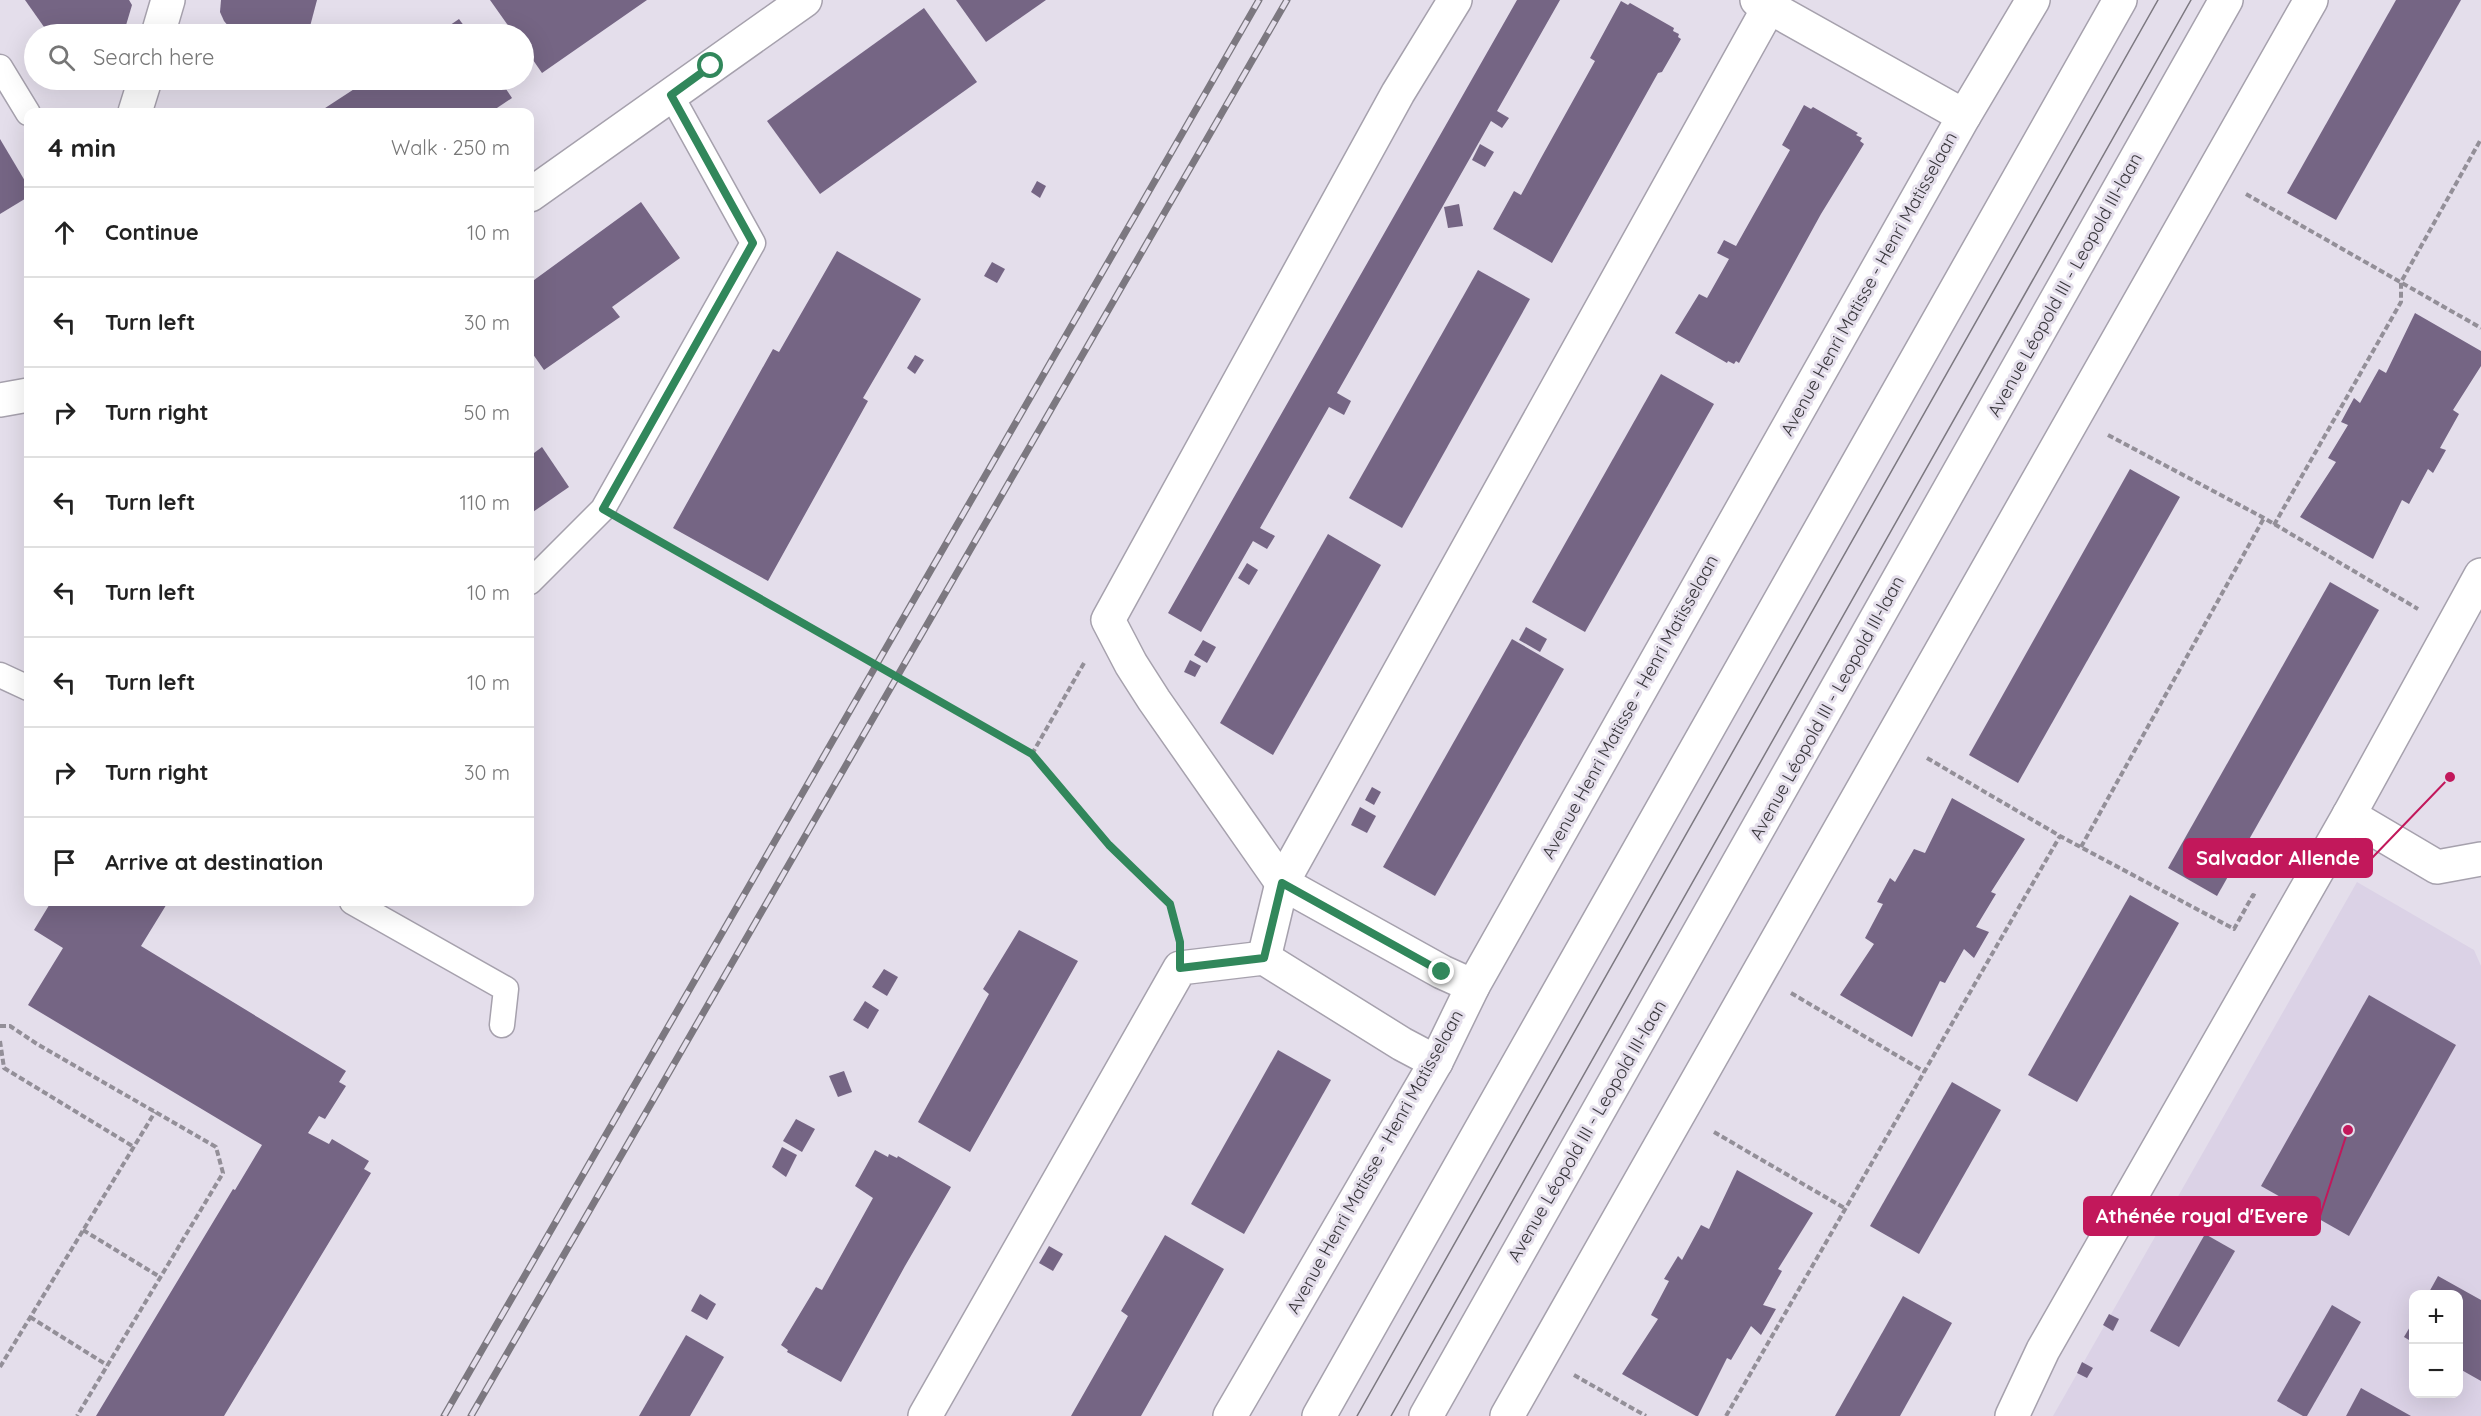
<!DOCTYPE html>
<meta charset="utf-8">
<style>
body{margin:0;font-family:Quicksand,sans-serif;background:#f2f2f2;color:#222}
.controls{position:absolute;right:18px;bottom:18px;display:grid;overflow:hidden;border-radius:12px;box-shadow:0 6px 24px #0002}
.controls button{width:54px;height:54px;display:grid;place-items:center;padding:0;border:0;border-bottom:2px solid #e0e0e0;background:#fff;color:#222;font:30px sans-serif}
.stop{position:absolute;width:18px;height:18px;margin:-14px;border:4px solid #31875b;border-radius:50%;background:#fff}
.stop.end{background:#31875b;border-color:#fff;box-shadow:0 2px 6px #0008}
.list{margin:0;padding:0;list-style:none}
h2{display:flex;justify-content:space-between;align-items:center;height:78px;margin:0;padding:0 24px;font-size:26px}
h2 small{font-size:20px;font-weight:400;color:#767676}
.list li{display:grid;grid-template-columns:39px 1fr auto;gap:18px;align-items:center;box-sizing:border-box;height:90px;padding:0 24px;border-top:2px solid #e0e0e0}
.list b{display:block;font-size:22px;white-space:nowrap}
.list em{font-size:20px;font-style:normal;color:#767676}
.icon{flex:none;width:33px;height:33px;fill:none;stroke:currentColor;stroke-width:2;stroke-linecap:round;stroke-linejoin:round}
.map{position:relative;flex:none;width:2481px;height:1416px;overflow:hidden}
.search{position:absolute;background:#fff;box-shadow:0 6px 24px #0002;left:24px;top:24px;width:510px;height:66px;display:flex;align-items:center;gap:15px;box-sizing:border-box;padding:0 21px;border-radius:33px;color:#767676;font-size:22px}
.panel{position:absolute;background:#fff;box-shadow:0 6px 24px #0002;left:24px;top:108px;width:510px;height:798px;border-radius:12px}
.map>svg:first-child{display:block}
</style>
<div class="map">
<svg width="2481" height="1416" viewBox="0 0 2481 1416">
<rect width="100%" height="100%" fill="#e4deeb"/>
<path fill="#dbd2e6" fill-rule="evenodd" d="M2357 882 2474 950 2481 966V1416H2053ZM2414 1294H2458V1394H2414Z"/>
<g fill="#756584">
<polygon points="25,0 129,0 132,5 124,32 120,34 49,34"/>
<polygon points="221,0 317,0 308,34 235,34 224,21 220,12"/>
<polygon points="490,0 647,0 542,73 524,47 524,34 514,34"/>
<polygon points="956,0 1046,0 986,42"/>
<polygon points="1517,0 1560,0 1497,111 1509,118 1502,128 1491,121 1337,393 1351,401 1344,415 1329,407 1260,528 1275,536 1267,549 1253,541 1201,632 1168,613"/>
<polygon points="2396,0 2461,0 2336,220 2287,193"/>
<polygon points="1621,1 1628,5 1630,3 1674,28 1673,31 1679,34 1678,37 1681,39 1662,72 1658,73 1552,263 1493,229 1514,191 1521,195 1541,158 1595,61 1590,58"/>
<polygon points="924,8 977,82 820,194 767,121"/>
<polygon points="459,19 470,34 437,34"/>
<polygon points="368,80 500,80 512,98 491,112 319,112"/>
<polygon points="1804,105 1811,109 1813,107 1858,133 1856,135 1862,138 1860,141 1864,144 1821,214 1739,363 1736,361 1734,364 1728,361 1727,363 1675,333 1699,294 1707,298 1729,259 1717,253 1724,240 1736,246 1790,150 1782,145"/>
<polygon points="0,139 28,186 28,197 0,214"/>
<polygon points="1480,144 1494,152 1485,167 1472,160"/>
<polygon points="1037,181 1046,186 1040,198 1031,192"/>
<polygon points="641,202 680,258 612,307 620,317 544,370 530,350 530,283"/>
<polygon points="1459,204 1463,226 1448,228 1444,207"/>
<polygon points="837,251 921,299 863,398 868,401 768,581 673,528 773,349 779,352"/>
<polygon points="992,262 1005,269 997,283 984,276"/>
<polygon points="1478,270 1530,299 1402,528 1349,498"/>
<polygon points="2415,313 2481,351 2481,366 2453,410 2459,414 2440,448 2446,450 2433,473 2428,469 2409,504 2402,500 2373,559 2300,517 2336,462 2328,458 2348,425 2341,422 2354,398 2360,403 2379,369 2386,373"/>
<polygon points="915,355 924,360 915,374 907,368"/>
<polygon points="1661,374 1714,404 1585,632 1532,602"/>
<polygon points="542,447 569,487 530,514 530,456"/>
<polygon points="2130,469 2180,497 2018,783 1969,755"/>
<polygon points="1328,534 1381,565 1273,755 1220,723"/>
<polygon points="1247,563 1258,570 1249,585 1238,578"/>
<polygon points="2330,582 2379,610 2217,896 2168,868"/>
<polygon points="1526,627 1547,639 1540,652 1519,640"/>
<polygon points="1512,639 1564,669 1435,896 1383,867"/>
<polygon points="1203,640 1216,647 1207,663 1194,655"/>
<polygon points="1190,660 1201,666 1195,677 1184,672"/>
<polygon points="1372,787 1381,792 1374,805 1365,800"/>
<polygon points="1952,798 2025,839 1991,892 1996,894 1976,927 1989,932 1974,958 1964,949 1945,983 1940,981 1912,1037 1840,995 1874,944 1865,938 1883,904 1877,902 1890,878 1895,882 1914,849 1925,853"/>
<polygon points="1360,807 1376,816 1367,833 1351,825"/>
<polygon points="2130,895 2179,923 2077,1102 2028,1075"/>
<polygon points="51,902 168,902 141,946 346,1071 339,1082 346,1086 325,1119 319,1116 308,1133 329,1144 332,1139 369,1161 364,1169 371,1173 224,1416 96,1416 233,1189 235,1190 262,1145 28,1005 63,948 34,930"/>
<polygon points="1019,930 1078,961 970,1152 918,1122 989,994 983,989"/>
<polygon points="884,969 898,977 887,996 872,987"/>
<polygon points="2369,995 2456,1045 2349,1236 2261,1186"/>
<polygon points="865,1001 879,1010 868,1029 853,1020"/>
<polygon points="1278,1050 1331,1080 1244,1234 1191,1204"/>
<polygon points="844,1071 852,1092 838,1097 829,1076"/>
<polygon points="1952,1082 2001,1110 1919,1254 1870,1226"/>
<polygon points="796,1119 815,1129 802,1152 783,1141"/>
<polygon points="782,1147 797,1155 786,1177 772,1167"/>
<polygon points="875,1150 888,1157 889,1154 897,1158 898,1156 951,1187 905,1266 841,1382 787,1352 788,1350 781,1345 816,1287 822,1290 873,1198 855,1186"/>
<polygon points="1737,1170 1813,1213 1778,1269 1782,1271 1763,1305 1776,1309 1761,1335 1751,1326 1731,1360 1727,1358 1698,1416 1696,1416 1622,1374 1658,1319 1651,1315 1669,1281 1664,1279 1678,1256 1682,1260 1701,1225 1709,1229"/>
<polygon points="2205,1234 2235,1251 2179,1347 2150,1331"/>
<polygon points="1165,1235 1224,1269 1141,1416 1071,1416 1128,1316 1121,1311"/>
<polygon points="1049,1246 1063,1254 1053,1271 1039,1263"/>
<polygon points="2438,1276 2481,1300 2481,1381 2458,1368 2458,1294 2428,1294"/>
<polygon points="700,1294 716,1304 707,1320 691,1311"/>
<polygon points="1903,1296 1952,1323 1900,1416 1835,1416"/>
<polygon points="2332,1305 2361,1322 2307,1416 2303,1416 2277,1401"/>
<polygon points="2109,1314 2119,1319 2113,1331 2103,1325"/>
<polygon points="2414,1320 2414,1343 2404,1337"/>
<polygon points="686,1335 724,1357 690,1416 639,1416"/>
<polygon points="2082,1362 2093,1368 2087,1378 2077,1373"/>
<polygon points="2361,1388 2411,1416 2346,1416"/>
</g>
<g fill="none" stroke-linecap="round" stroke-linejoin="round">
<g stroke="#a6a1ad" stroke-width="27">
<g id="lane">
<polyline points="0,67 28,113"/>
<polyline points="530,582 603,509 753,243 671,95"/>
<polyline points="0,675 28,688"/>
<polyline points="352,902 506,989 502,1025"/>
</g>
</g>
<g stroke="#a6a1ad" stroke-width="36">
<g id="street">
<polyline points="1455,0 1398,93 1108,620 1131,664 1154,700 1282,883 1442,972 1473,986"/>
<polyline points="1757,0 1964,116"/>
<polyline points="158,34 168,0"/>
<polyline points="135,112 145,80"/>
<polyline points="530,195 805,0"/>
<polyline points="0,400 28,395"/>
<polyline points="2349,815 2437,867 2481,859"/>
<polyline points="1264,958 1282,883 1769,7"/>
<polyline points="925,1416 1180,968 1264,958 1402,1044 1436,1062"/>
<polyline points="1230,1416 1436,1062 1473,986 1964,116 2033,0"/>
<polyline points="1507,1416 2311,0"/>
<polyline points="2012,1416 2043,1350 2349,815 2481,575"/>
</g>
</g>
<g stroke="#a6a1ad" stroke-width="36">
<g id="primary">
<path d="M1319 1416C1583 942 1856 474 2120 0"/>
<polyline points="1426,1416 2226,0"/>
</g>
</g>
<g stroke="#938f98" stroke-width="4" stroke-dasharray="6 3" stroke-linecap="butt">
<polyline points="2246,194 2481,328"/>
<polyline points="2108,435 2264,518 2418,609"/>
<polyline points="2274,525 2401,302 2401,282 2481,139"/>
<polyline points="633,526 795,617"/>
<polyline points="1084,663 1032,754 1109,845 1170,904 1176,929"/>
<polyline points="1927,758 2060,836 2234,929 2253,895 2257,897"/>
<polyline points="2081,847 2264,518"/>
<polyline points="1791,993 1925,1072"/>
<polyline points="0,1026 10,1026 37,1044 216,1147 223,1173 77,1416"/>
<polyline points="0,1041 4,1068 134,1147"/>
<polyline points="1714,1132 1846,1209"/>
<polyline points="83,1230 160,1277"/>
<polyline points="30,1317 107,1365"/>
<polyline points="0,1367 155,1112"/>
<polyline points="1574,1375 1646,1416"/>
<polyline points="1726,1416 2060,836"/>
</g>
<use href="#lane" stroke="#fff" stroke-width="24"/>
<use href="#street" stroke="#fff" stroke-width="33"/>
<use href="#primary" stroke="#fff" stroke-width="33"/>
<g stroke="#7c7880" stroke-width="1.5">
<polyline points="1357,1416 2158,0"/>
<polyline points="1391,1416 2191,0"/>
</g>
<g stroke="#7c7880" stroke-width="7">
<g id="rail">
<polyline points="444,1416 1259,0"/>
<polyline points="471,1416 1287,0"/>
</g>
</g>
<use href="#rail" stroke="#e4deeb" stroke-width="4.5" stroke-dasharray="14" stroke-linecap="butt"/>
<polyline stroke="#938f98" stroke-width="4" stroke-dasharray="6 3" stroke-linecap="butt" points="795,617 1032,754"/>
</g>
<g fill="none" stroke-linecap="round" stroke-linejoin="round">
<polyline stroke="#31875b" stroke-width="8" points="711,66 671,95 753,243 603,509 1032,754 1109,845 1170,904 1180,942 1180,968 1264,958 1282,883 1442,972"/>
</g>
<g text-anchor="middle" stroke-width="6" stroke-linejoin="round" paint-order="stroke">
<g font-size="18" fill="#38363b" stroke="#e4deeb">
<text transform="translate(1869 284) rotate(-61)" y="6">Avenue Henri Matisse - Henri Matisselaan</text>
<text transform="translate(2065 285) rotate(-61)" y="6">Avenue Léopold III - Leopold III-laan</text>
<text transform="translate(1630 707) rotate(-61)" y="6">Avenue Henri Matisse - Henri Matisselaan</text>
<text transform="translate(1827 708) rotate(-61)" y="6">Avenue Léopold III - Leopold III-laan</text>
<text transform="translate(1587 1131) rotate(-60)" y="6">Avenue Léopold III - Leopold III-laan</text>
<text transform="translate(1375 1162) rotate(-61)" y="6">Avenue Henri Matisse - Henri Matisselaan</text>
</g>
</g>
<path fill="none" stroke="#c2185b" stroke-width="2" d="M2450 777L2372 858M2348 1130L2320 1216"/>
<g fill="#c2185b" stroke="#e4deeb" stroke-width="2">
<circle cx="2450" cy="777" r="6"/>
<circle cx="2348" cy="1130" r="6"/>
</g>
<g fill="#c2185b" stroke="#c2185b" stroke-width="2">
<rect x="2184" y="839" width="188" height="38" rx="6"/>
<rect x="2084" y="1197" width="236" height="38" rx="6"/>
</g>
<g font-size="20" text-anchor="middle" font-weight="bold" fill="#fff">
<text x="2278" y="865">Salvador Allende</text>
<text x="2202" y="1223">Athénée royal d'Evere</text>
</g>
</svg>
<div class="controls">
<button>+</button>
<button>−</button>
</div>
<div class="stop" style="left:711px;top:66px"></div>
<div class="stop end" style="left:1442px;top:972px"></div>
<div class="search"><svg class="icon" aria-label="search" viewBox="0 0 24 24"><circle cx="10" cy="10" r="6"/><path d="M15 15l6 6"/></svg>Search here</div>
<section class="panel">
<h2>4 min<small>Walk · 250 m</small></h2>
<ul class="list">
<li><svg class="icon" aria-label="ahead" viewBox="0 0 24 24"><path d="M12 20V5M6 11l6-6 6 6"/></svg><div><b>Continue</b></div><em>10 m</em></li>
<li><svg class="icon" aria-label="left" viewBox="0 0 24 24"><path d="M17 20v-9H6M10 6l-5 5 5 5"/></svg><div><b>Turn left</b></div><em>30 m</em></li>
<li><svg class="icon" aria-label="right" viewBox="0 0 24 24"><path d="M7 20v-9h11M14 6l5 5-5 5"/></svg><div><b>Turn right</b></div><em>50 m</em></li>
<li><svg class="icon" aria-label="left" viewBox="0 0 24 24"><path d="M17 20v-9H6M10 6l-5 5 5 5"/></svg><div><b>Turn left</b></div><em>110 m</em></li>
<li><svg class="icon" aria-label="left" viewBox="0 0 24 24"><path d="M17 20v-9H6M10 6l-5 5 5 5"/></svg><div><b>Turn left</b></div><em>10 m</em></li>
<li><svg class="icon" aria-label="left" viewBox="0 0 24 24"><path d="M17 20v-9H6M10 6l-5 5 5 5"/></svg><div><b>Turn left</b></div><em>10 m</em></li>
<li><svg class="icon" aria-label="right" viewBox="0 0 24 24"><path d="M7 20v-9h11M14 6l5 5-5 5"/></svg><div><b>Turn right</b></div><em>30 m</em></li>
<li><svg class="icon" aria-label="arrive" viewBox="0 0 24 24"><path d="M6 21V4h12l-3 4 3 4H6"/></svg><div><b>Arrive at destination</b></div></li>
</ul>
</section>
</div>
